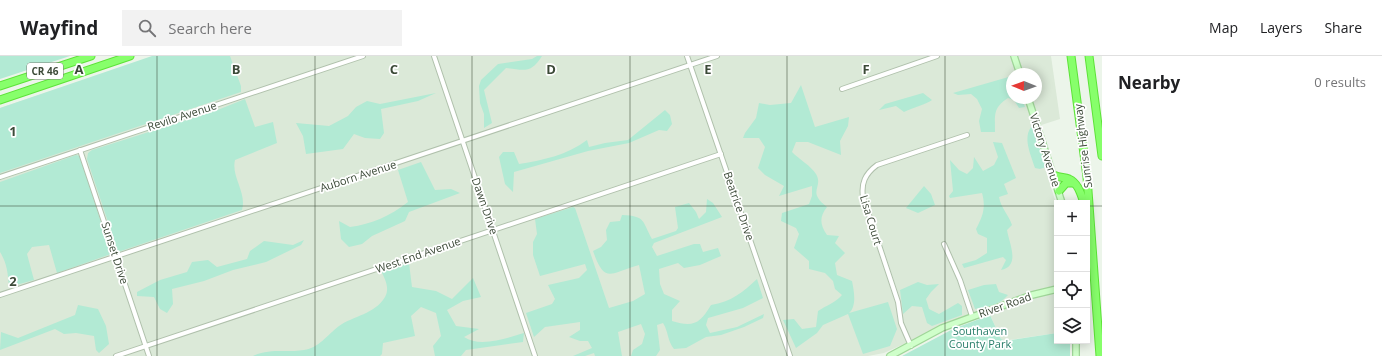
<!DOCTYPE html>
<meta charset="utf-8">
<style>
body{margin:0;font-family:"Open Sans",sans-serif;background:#f2f2f2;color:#202124}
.controls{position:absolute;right:12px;bottom:12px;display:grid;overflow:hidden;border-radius:0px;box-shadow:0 2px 10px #0003}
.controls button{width:36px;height:36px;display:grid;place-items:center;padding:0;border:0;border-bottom:1px solid #e0e0e0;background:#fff;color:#202124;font:20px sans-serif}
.compass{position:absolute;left:1006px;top:12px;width:36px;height:36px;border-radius:50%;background:#fff;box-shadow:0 2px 10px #0003;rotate:271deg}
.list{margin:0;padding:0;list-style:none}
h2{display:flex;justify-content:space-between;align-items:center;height:52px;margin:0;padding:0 16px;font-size:17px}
h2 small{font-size:13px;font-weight:400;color:#757577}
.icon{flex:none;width:22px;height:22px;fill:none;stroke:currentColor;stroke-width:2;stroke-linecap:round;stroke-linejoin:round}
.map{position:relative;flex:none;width:1102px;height:300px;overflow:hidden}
header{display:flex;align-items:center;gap:24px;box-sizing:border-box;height:56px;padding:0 20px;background:#fff;border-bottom:1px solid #e0e0e0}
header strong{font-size:19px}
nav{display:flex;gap:22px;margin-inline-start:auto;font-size:14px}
.search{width:280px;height:36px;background:#f2f2f2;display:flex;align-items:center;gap:10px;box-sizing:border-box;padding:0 14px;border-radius:0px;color:#757577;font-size:15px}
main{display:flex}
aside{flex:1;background:#fff}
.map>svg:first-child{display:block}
</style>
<header>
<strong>Wayfind</strong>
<div class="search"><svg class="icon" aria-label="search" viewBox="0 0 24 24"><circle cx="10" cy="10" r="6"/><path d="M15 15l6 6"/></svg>Search here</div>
<nav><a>Map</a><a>Layers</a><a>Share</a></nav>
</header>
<main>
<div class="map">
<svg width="1102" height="300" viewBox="0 0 1102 300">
<rect width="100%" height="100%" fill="#ecf5ea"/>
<path fill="#dbe9d8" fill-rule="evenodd" d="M156 0H1051L1060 63 1032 72 1057 150V277L1002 285 990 259 981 253 884 297 868 300H0V52ZM1012 18H1036V42H1012Z"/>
<g fill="#b2ead4">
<polygon points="0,0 70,0 0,23"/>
<polygon points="152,0 230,0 241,30 241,36 0,117 0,52"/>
<path d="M537 0H542C531 18 524 14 506 12L484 34 492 67 484 72V58L480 47 479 30 481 24 498 8 532 3Z"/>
<path d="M1012 20V42H1022L1025 51 1019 52 1014 44 1008 42C993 52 995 58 995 76H981L979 65 982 53 977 43 971 38 958 39 953 37Z"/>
<path d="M801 29 815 71 849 61 848 70 840 85 841 99 808 86H796L792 96C799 103 811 110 816 118 824 132 806 135 827 151 819 161 820 169 827 179L839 180 835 187 845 197 835 207 837 219 852 225C854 235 857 250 849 257L888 246 897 273 890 290 863 298 848 258 823 269 817 277 796 292 783 264 794 263 802 273 816 271 818 255C827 249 835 247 842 239L835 233 833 225 825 217 809 213V205L794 192 799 178 796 172 781 165 782 157 809 148 812 140V130L779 140 784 130 765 119 758 112 765 91 759 82H743L745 77 756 62 759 47 770 49 791 47Z"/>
<polygon points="436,37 418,45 381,53 384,77 380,83 365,82 354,78 343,93 306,98 303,80 296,67 329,70 348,60 356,51 367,45 380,48"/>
<path d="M923 37 932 44C927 48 912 52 904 56L896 50 879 54 885 48Z"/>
<path d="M245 43 255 71 273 66 277 87 235 104C231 121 247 136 242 154L118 196 87 103 88 97 92 94 215 55Z"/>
<path d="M665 54 670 59 672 68 667 75 659 74 629 87 588 95 514 116 513 136 505 128 499 101 503 96H514L519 108C544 104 567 99 587 84L589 91 605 87 628 84Z"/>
<path d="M1032 70 1046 111 1040 113 1035 112C1031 99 1022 81 1032 70Z"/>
<path d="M993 86 1002 87 1016 122 1004 128 1008 138 999 141C1001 152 1008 158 1012 169L1007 174C1009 187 1021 210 1001 214L1006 204 1003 201 964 212 962 208 976 204 987 197V182L978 178 976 173C983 160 986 151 982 137L950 142 949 140 953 135 950 104 959 114 967 118 973 112 974 101 983 115 994 109 998 101Z"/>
<path d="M76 99 80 100 111 198 57 217 49 189 32 191 27 198 34 224 9 231C8 218 7 207 0 196V126Z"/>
<path d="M421 106 435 134 451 133 460 137 409 156 405 165 372 180 362 188 349 191 341 183 339 165 350 171C372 168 390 160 408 146L398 114Z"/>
<polygon points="924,130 931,138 935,149 918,157 906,152"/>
<path d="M707 143 713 147 722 161 654 187 652 191 657 200 694 188H700L703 196 718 192 721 200 700 209 684 212 678 207 659 213 660 228 664 238 680 245 672 254V265C694 272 700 267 711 249 731 246 743 236 757 223L763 242 743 252 708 262 706 269 710 277 737 271 764 258 763 262 744 271 721 279 706 281 686 292 674 293C667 284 669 277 663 267L657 269 660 294 656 300H631L633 294 642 288 645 278 641 268 618 276 622 300H595L594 297 585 300H573L592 292 588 285H580L569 281 580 274V266L545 271 534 281 526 257 552 248 555 243 548 229 579 222 587 214 585 208 540 220 533 199V186L537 178 535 163 573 151 575 152 609 252 633 245 645 238 639 209C610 217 605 229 593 195L601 191 607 184 606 174 610 166 620 165 622 159C646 160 642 165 652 183L676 175 678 172 675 151 689 147 696 156 699 163 706 156Z"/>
<polygon points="304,184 301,189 266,206 233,214 204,225 172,233 173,248 167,257 160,253 154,241 137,240 137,236 160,224 187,216 192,206 208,204 217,211 247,203 250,195 264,185 293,189"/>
<path d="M409 207 412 231 436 235 452 243 473 222 481 241 463 245 447 254 456 270 479 273 464 281C480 292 507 282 524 277L523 286 466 294 461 300H435L433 290 441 280 436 257 421 251 411 260 415 280 383 287 382 298 380 300H253C271 292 285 297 304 294 319 292 327 279 339 270 353 260 375 258 385 241 390 232 385 223 381 215Z"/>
<polygon points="918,226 927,229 939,228 931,236 926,243 929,253 939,258 958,247 962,250 962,259 932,270 927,267 922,251 912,250 903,258 900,234"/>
<path d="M996 228 999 236 1008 239C999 249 988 251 975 253L968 234 984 229Z"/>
<polygon points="78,249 98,253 106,270 109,288 99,297 96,294 94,280 76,277 64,278 55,273 0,294 1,276 18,282 75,259"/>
<polygon points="990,259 1001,283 1005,285 1057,277 1057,285 1070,285 1070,300 902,300 953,273"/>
</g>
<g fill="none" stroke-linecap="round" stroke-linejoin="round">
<g stroke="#b0c1ac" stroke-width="6">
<g id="street">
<polyline points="434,0 535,300"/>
<polyline points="687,0 790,300"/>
<polyline points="842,33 937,0"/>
<polyline points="80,94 149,300"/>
<polyline points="0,121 363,0"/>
<polyline points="944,188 960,224 972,260"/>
<polyline points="0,239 717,0"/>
<path d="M911 290 901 267 898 246 863 141C861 127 865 118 877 109L967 79"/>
<polyline points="116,300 721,98"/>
</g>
</g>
<g stroke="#a0d699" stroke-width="8">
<g id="secondary">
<polyline points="1014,0 1020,18"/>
<polyline points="1028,42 1062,147"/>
<polyline points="1076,285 1076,300"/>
<polyline points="890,300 942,272 1032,239 1057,233"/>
</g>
</g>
<g stroke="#5de238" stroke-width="9">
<g id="highway">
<polyline points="1071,0 1087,121 1100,300"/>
<polyline points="1089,0 1102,100"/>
<polyline points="0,30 91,0"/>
<polyline points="0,44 130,0"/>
<path d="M1054 119C1059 122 1064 121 1069 123 1078 127 1081 138 1084 147"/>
<polyline points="1059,135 1066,127 1073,127"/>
</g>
</g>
<use href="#street" stroke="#fff" stroke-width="4"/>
<use href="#secondary" stroke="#cfffca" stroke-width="5.5"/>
<use href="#highway" stroke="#87ff6b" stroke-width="7"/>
</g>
<path fill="none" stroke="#3c4a38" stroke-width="1" stroke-opacity="0.55" d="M157 0V300M315 0V300M472 0V300M630 0V300M787 0V300M945 0V300M0 150H1057M1087 150H1102"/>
<g text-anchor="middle" stroke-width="3.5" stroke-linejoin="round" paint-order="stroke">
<rect fill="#fff" stroke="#768074" stroke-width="1" x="27" y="7" width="36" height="16" rx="3"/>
<g font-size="10" font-weight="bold" fill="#3c4a38">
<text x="45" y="19">CR 46</text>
</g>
<g font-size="11" fill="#3c4a38" stroke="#fff">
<text transform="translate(182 60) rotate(-18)" y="4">Revilo Avenue</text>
<text transform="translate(1083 90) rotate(-97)" y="4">Sunrise Highway</text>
<text transform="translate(1045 94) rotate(72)" y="4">Victory Avenue</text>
<text transform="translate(358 120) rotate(-18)" y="4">Auborn Avenue</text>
<text transform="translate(485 150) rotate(71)" y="4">Dawn Drive</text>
<text transform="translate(739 150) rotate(71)" y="4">Beatrice Drive</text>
<text transform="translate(871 164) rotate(73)" y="4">Lisa Court</text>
<text transform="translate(115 197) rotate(72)" y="4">Sunset Drive</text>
<text transform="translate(418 199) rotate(-19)" y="4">West End Avenue</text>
<text transform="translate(1005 249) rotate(-19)" y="4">River Road</text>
</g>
<g font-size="11" fill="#287e6a" stroke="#fff">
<text x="980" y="279">Southaven<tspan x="980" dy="13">County Park</tspan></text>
</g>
</g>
<g font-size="13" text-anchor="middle" font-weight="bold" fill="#3c4a38" stroke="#fff" stroke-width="3.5" stroke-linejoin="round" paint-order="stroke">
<text x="79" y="18">A</text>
<text x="236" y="18">B</text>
<text x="394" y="18">C</text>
<text x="551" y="18">D</text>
<text x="708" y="18">E</text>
<text x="866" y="18">F</text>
<text x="13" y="80">1</text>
<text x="13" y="230">2</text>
</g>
</svg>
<div class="controls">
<button>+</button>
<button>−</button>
<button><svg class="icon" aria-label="locate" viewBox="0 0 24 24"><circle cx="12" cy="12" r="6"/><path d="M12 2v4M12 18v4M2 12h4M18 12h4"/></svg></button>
<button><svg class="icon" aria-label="layers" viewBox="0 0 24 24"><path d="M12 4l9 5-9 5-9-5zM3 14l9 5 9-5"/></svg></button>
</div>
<svg class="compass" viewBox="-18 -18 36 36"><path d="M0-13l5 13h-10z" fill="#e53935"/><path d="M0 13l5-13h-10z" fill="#757577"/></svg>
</div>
<aside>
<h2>Nearby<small>0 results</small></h2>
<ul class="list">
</ul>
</aside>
</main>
